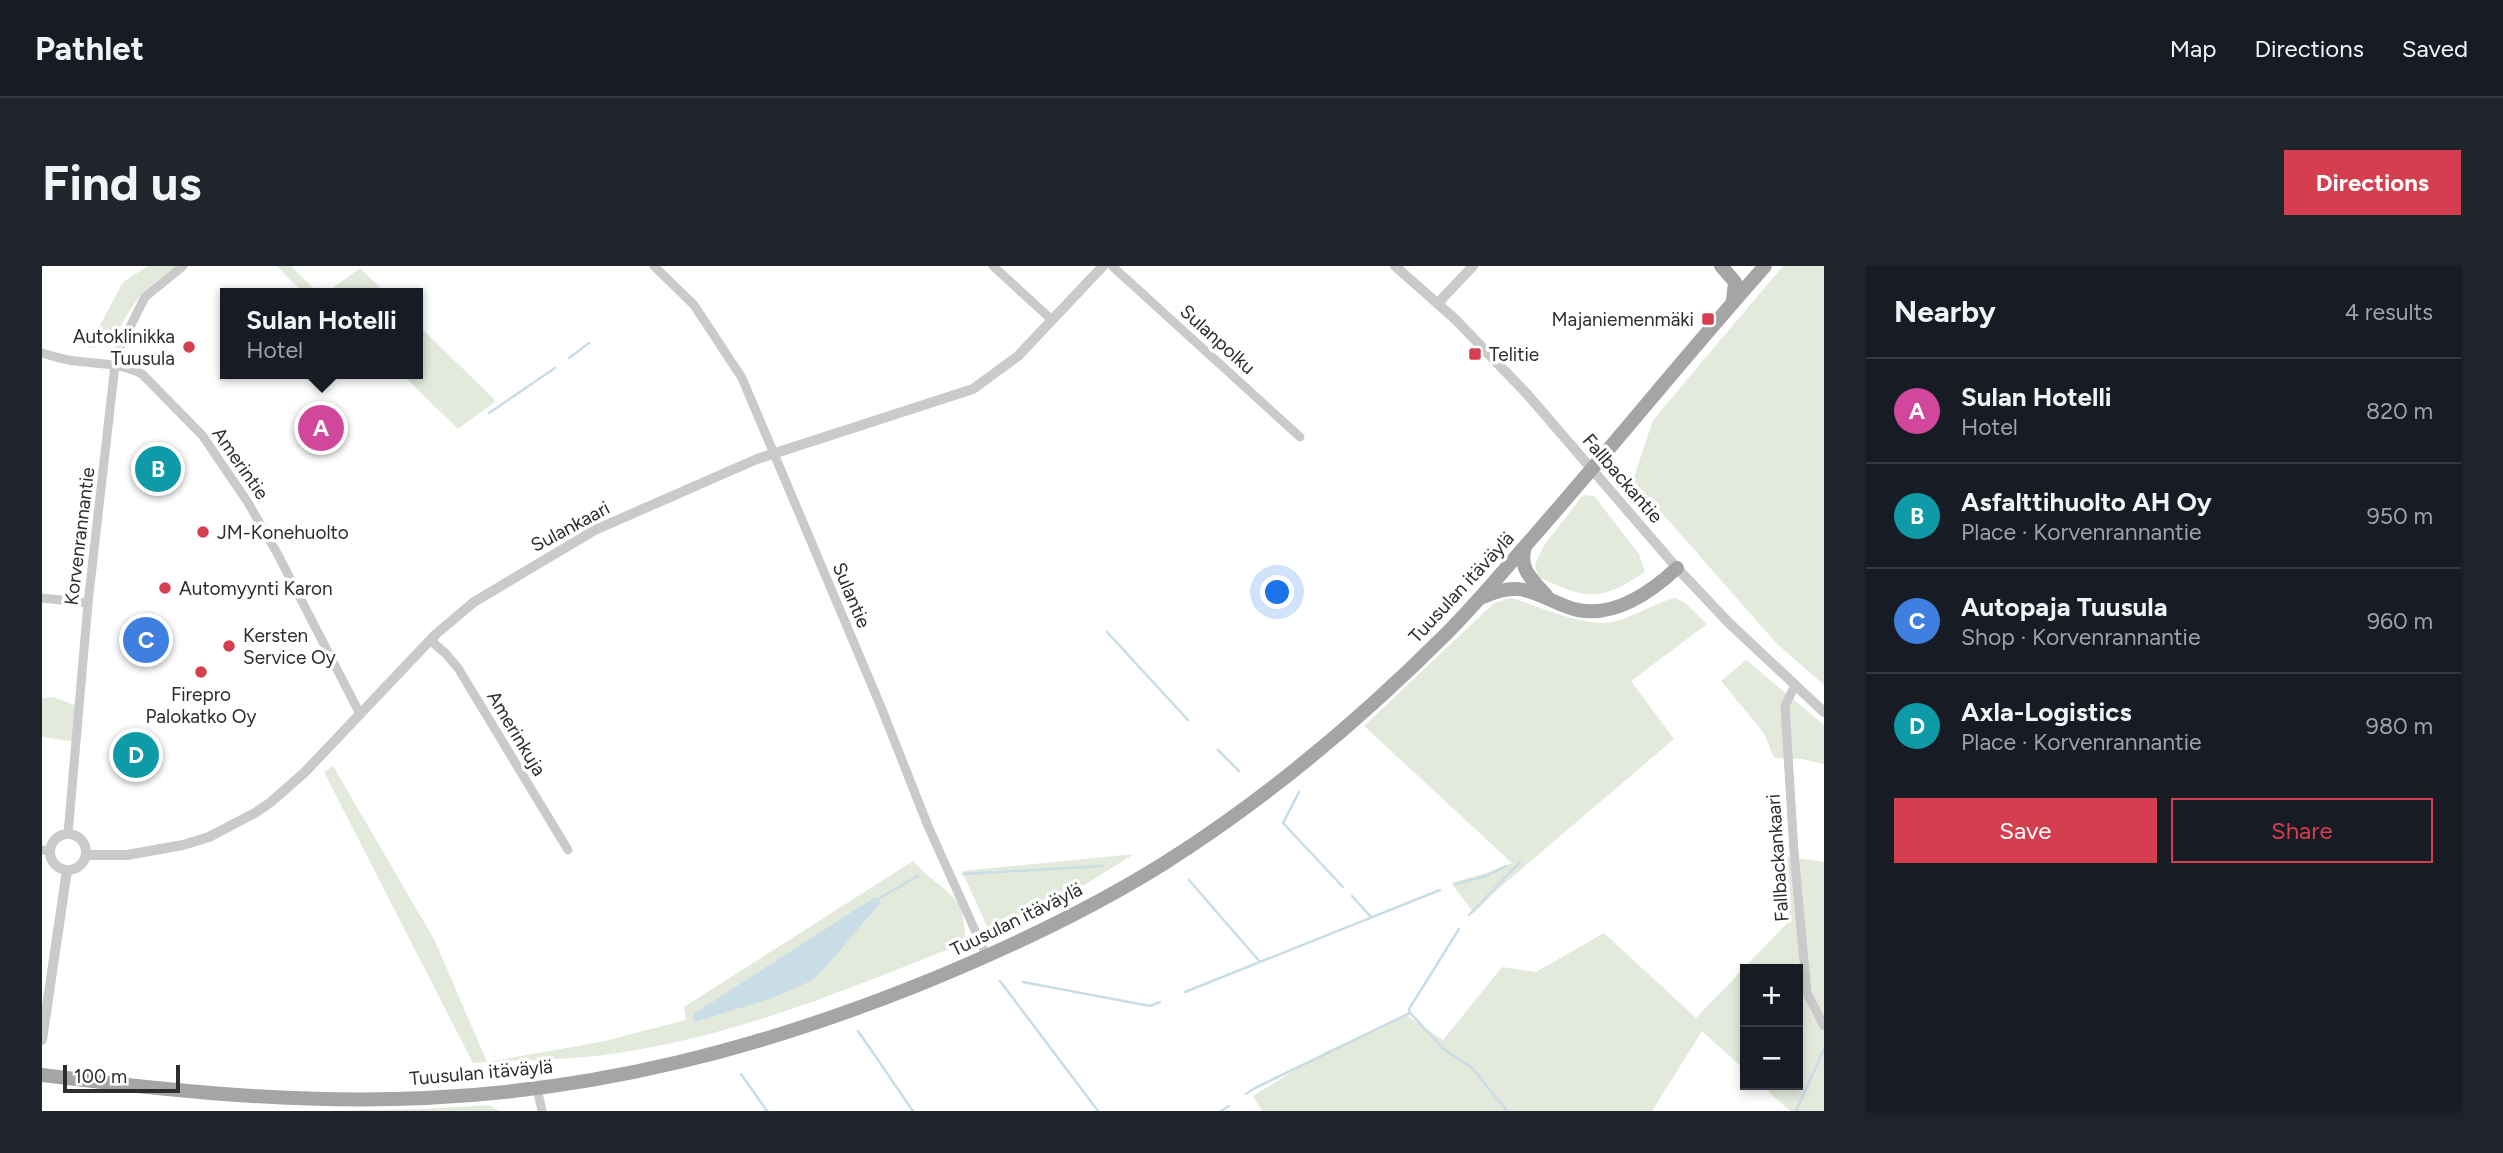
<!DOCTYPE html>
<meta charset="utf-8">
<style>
body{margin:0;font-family:Figtree,sans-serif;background:#20242c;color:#f1f3f6}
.controls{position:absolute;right:21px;bottom:21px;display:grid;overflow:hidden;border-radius:0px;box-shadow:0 4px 10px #0003}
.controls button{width:63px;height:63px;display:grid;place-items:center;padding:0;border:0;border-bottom:2px solid #363941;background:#171b24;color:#f1f3f6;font:35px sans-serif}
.scale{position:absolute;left:21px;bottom:18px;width:117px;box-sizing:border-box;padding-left:7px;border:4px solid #2d2d2d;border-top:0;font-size:19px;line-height:24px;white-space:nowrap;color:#2d2d2d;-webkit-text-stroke:5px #fff;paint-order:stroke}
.you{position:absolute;left:1236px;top:327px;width:24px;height:24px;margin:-18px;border:5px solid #fff;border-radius:50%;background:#1a73e8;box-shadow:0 0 0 10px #1a73e833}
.badge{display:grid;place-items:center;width:46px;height:46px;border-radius:50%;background:#d53e4f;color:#fff;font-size:23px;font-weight:700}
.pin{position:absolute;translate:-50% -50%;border:4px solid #fff;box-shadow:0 2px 7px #0006}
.popup{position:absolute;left:178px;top:22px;width:203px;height:91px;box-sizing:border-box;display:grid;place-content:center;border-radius:0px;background:#171b24;filter:drop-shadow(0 2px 5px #0005);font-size:23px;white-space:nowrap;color:#9ea1a6}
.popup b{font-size:26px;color:#f1f3f6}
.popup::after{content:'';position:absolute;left:50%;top:100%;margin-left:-14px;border:14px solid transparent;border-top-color:#171b24}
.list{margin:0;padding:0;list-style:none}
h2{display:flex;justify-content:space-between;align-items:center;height:91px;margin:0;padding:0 28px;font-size:30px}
h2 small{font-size:23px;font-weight:400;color:#9ea1a6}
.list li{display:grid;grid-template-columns:46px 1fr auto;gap:21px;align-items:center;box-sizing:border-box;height:105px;padding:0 28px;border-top:2px solid #363941}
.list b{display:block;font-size:26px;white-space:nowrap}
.list p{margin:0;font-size:23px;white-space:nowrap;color:#9ea1a6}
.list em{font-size:23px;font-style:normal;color:#9ea1a6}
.actions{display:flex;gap:14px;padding:21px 28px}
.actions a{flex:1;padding:16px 0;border:2px solid #d53e4f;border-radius:0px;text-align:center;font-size:24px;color:#d53e4f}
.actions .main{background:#d53e4f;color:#fff}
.map{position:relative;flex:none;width:1782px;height:845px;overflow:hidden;border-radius:0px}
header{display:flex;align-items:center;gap:42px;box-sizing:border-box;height:98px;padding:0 35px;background:#171b24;border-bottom:2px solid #363941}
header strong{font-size:33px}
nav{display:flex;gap:38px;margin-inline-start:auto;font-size:24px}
.intro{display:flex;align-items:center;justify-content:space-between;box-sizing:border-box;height:168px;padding:0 42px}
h1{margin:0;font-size:49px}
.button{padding:18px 32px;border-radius:0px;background:#d53e4f;color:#fff;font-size:24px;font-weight:700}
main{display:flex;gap:42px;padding:0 42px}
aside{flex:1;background:#171b24;border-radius:0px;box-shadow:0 4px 10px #0003}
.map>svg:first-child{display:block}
</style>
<header>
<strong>Pathlet</strong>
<nav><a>Map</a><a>Directions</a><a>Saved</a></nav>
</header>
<div class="intro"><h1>Find us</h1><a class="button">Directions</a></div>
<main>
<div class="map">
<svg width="1782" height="845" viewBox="0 0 1782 845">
<rect width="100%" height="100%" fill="#fff"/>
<g fill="#e3e9db">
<path d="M106 0H135C96 27 91 36 70 77H57L54 81 46 82 81 16Z"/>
<path d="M235 0H249L276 27C256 27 248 13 235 0Z"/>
<polygon points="1741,0 1782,0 1782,419 1735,378 1591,214 1611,154"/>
<polygon points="318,2 344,27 284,27"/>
<polygon points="375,58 454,135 416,163 360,108 375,108"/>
<path d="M1541 229 1552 230 1597 288 1603 306C1556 337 1545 333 1496 311L1493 299 1501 281Z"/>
<path d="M1469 332C1496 340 1544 362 1571 356 1593 351 1611 337 1633 332L1643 337 1665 358 1589 415 1632 473 1456 623 1432 647 1409 617 1444 607 1470 597 1322 460 1452 337Z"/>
<polygon points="1704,394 1782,459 1782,498 1760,493 1732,492 1722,467 1679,415"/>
<polygon points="11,431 38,441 35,476 0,471 0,432"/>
<path d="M291 500 393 675 445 796 559 776 644 754 642 741 871 595C883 610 901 619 913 633 922 643 922 663 924 676 809 722 693 771 569 788 523 795 477 793 431 797L282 506Z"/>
<polygon points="1092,588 1044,618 947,665 920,605"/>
<polygon points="1741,590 1782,596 1782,845 1748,845 1719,819 1756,819 1756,703 1703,703 1703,804 1660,765 1610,845 1220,845 1211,830 1281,787 1364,749 1401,774 1460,701 1494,706 1562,667 1654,752 1747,655"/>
<polygon points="447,839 457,845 285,845 385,843"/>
</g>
<polygon fill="#c9dde7" points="833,631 839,636 783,702 769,715 730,732 653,756 651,752 653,747"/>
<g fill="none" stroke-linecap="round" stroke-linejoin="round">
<g stroke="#c9dde7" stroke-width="2.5">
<polyline points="527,92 547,77"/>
<polyline points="447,147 513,102"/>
<polyline points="1065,366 1146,454"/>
<polyline points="1176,484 1197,505"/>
<polyline points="1257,526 1241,557 1301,621"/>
<polyline points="921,608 1061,600"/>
<polyline points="1147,614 1218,696"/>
<polyline points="1414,618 1444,610 1464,600"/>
<polyline points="1310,630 1329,651"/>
<polyline points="836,633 876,610"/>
<polyline points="1427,649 1478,596"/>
<polyline points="958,715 1056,845"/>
<polyline points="981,716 1108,740 1118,736"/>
<polyline points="1143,726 1398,624"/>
<polyline points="1368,747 1402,783 1430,802 1465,845"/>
<polyline points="1368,747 1367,743 1417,663"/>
<polyline points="816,765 871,845"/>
<polyline points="699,808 725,845"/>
<polyline points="1204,828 1213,822 1368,747"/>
<polyline points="1179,845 1187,840"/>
<polyline points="1754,845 1782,783"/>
</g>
<g stroke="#cacaca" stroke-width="9">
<polyline points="612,0 652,39 700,112 839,441 886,560 945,691"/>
<polyline points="951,0 1010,54"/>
<polyline points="1070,0 1258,171"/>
<path d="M0 87C11 90 22 94 33 95 57 98 79 97 100 108L160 169 205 235 235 287 318 448"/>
<polyline points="0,332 46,337"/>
<polyline points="388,374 404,388 416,402 526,584"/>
<polyline points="1753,419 1743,440 1752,586 1765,727 1782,760"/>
<polyline points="26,568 46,337 73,99 77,83 103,31 141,0"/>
<polyline points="0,584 8,585"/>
<polyline points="495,822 500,845"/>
</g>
<g stroke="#cacaca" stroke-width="10">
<polyline points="1353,0 1413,53 1485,128 1635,302 1687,357 1782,446"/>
<polyline points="1396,37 1431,0"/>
<circle cx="26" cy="586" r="18"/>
<polyline points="44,589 85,589 141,579 167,571 213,547 229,536 263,506 394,368 432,336 553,264 715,193 931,123 976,90 1061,0"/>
<polyline points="0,774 25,604"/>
</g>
<g stroke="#a5a5a5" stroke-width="14">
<polyline points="1679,0 1693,16 1691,35"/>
<path d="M1483 281C1476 302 1490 314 1504 329"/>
<path d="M1441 331C1478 314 1490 327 1523 340 1564 357 1606 329 1635 302"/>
<path d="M0 809C128 825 255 838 384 832 557 824 716 783 876 719 960 685 1044 646 1121 598 1224 533 1318 454 1404 368 1435 337 1463 303 1492 270 1570 181 1644 89 1723 0"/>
</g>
</g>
<g fill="#d53e4f" stroke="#fff" stroke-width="2.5">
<rect x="1659" y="46" width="14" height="14" rx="3.5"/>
<circle cx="147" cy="81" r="7"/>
<rect x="1426" y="81" width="14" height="14" rx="3.5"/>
<circle cx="161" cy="266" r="7"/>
<circle cx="123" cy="322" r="7"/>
<circle cx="187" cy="380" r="7"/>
<circle cx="159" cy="406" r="7"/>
</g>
<g text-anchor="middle" stroke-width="7" stroke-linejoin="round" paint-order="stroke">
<g font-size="19" fill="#2d2d2d" stroke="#fff" text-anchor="start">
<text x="1652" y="60" text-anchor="end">Majaniemenmäki</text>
<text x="133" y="77" text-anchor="end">Autoklinikka<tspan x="133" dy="22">Tuusula</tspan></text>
<text x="1447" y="95">Telitie</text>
<text x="175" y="273">JM-Konehuolto</text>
<text x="137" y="329">Automyynti Karon</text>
<text x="201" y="376">Kersten<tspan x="201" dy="22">Service Oy</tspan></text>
<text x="159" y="435" text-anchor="middle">Firepro<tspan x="159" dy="22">Palokatko Oy</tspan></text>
</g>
<g font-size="19" fill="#2d2d2d" stroke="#fff">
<text transform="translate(1176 73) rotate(42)" y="7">Sulanpolku</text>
<text transform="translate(199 197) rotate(55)" y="7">Amerintie</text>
<text transform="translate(1581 212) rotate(49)" y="7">Fallbackantie</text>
<text transform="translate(528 260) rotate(-28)" y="7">Sulankaari</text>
<text transform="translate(37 270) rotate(-83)" y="7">Korvenrannantie</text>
<text transform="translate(1419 321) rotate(-47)" y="7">Tuusulan itäväylä</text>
<text transform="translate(810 329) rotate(67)" y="7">Sulantie</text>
<text transform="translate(475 467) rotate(59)" y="7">Amerinkuja</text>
<text transform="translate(1735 592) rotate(-94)" y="7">Fallbackankaari</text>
<text transform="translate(974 653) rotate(-26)" y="7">Tuusulan itäväylä</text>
<text transform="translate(439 806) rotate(-5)" y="7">Tuusulan itäväylä</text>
</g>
</g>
</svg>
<div class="controls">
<button>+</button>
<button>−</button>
</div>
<div class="scale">100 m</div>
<div class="you"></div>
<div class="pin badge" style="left:279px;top:162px;background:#d1479c">A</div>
<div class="popup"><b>Sulan Hotelli</b>Hotel</div>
<div class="pin badge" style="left:116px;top:203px;background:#0f9aa8">B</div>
<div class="pin badge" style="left:104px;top:374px;background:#3f7fe0">C</div>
<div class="pin badge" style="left:94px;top:489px;background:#0f9aa8">D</div>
</div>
<aside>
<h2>Nearby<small>4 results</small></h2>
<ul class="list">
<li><span class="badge" style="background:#d1479c">A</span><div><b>Sulan Hotelli</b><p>Hotel</p></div><em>820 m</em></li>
<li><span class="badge" style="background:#0f9aa8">B</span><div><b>Asfalttihuolto AH Oy</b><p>Place · Korvenrannantie</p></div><em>950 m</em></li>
<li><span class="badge" style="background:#3f7fe0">C</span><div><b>Autopaja Tuusula</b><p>Shop · Korvenrannantie</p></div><em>960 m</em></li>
<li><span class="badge" style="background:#0f9aa8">D</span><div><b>Axla-Logistics</b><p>Place · Korvenrannantie</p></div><em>980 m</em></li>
</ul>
<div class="actions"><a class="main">Save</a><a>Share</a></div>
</aside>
</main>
